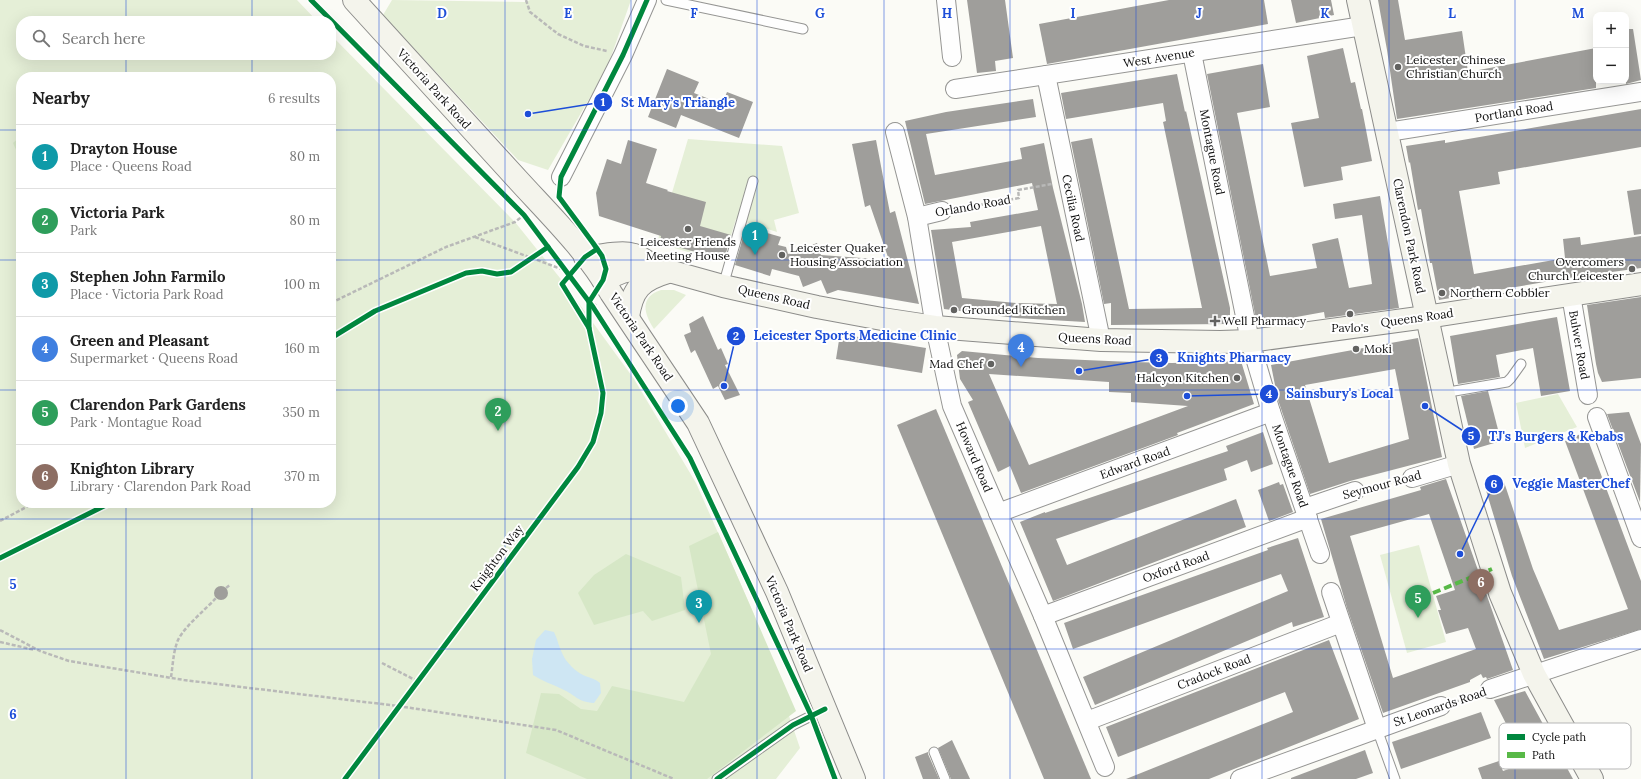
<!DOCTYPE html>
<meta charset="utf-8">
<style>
body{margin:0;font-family:Lora,serif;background:#f6f6f6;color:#222}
.controls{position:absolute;right:12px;top:12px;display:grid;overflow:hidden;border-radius:8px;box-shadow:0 4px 16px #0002}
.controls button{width:36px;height:36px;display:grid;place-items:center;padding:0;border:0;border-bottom:1px solid #e0e0e0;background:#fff;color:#222;font:20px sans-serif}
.you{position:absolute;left:678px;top:406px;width:14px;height:14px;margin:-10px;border:3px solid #fff;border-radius:50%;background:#1a73e8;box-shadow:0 0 0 6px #1a73e833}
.badge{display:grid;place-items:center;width:26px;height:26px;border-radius:50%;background:#626260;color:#fff;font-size:13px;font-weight:700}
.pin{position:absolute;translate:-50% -33px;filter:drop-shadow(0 1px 2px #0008)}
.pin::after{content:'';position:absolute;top:21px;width:14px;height:12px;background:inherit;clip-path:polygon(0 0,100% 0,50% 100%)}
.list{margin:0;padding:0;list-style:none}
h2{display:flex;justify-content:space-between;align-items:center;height:52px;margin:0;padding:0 16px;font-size:17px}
h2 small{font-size:13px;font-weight:400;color:#767676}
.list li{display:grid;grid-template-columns:26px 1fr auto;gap:12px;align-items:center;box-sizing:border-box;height:64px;padding:0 16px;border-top:1px solid #e0e0e0}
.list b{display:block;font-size:15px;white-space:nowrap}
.list p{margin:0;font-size:13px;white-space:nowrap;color:#767676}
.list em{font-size:13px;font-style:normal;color:#767676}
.icon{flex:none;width:22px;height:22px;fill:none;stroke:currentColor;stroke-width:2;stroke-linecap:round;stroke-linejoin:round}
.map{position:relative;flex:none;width:1641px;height:779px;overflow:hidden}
.search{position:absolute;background:#fff;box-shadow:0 4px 16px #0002;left:16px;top:16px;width:320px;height:44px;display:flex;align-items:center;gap:10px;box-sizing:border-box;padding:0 14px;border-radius:16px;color:#767676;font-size:15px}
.panel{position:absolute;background:#fff;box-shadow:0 4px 16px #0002;left:16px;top:72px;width:320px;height:436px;border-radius:16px}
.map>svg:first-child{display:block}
</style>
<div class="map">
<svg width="1641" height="779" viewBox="0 0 1641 779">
<rect width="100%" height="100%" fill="#fbfbf6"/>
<g fill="#e5efd7" fill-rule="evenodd">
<path d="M0 0H297L317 21H21V55H331V35L515 222 564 283 634 379 696 483 754 614 800 748 776 779H0ZM21 77H331V503H21Z"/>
<polygon points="392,0 525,2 530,0 631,0 607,68 548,170 518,160 383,15"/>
<polygon points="688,139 782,146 799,213 774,220 777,232 736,219 723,262 657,243"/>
<path d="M661 290H674L686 295 654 329C644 314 639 297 661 290Z"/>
<polygon points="1558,394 1577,427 1525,448 1516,403"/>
<polygon points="1419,545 1446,642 1407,653 1380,555"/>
</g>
<g fill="#d6e7c6">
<polygon points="21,136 21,161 13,143"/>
<polygon points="718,532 796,711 707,779 587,779 526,753 541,693 559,694 581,709 597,711 612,686 684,702 711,654 689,546"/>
<polygon points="626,554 681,577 685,610 652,621 643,611 594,625 578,593 594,575"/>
</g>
<path fill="#cee6f3" d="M545 630 554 632C558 640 559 648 563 655 566 662 576 672 583 675 589 678 594 678 600 683L601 693 594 703C577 702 576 695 562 689 552 684 542 681 533 675L532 659 536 640Z"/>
<g fill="#9f9e9b" fill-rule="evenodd">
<polygon points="967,0 1005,0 1013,58 995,61 996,71 977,73"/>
<polygon points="1169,0 1264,0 1268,24 1047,64 1039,24"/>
<polygon points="1291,0 1331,0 1334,15 1296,23"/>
<polygon points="1378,0 1398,0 1405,40 1462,31 1468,72 1596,48 1596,88 1397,119 1387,50"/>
<polygon points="1626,29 1633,29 1641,80 1626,84"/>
<polygon points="1343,48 1351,83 1355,82 1361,109 1362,109 1372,161 1341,167 1343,180 1304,187 1291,123 1319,118 1307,56"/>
<polygon points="1263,64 1270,107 1237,113 1270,276 1317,268 1312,244 1338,238 1349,288 1372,284 1362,215 1335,219 1333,204 1380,196 1399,308 1325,318 1324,312 1257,324 1207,74"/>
<polygon points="667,69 699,82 694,93 722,104 727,92 753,102 739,138 681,115 676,128 648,117"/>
<polygon points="1177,74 1185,112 1186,111 1230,308 1230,324 1111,325 1111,303 1104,304 1071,142 1092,138 1129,309 1202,308 1163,122 1166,121 1163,103 1066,119 1061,93"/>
<path d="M1033 99 1036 117 926 134 935 175 1022 159 1020 148 1044 143 1053 188 1082 304 1085 322 1016 318 944 309 931 230 971 227 970 222 1038 210 1032 183 925 204 905 121 946 112ZM1041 226 1057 304 1016 303 962 298 952 242Z"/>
<polygon points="1641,109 1641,147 1498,172 1500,184 1459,191 1474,274 1565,258 1563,239 1580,237 1581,245 1641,236 1641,268 1568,278 1439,300 1432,263 1430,263 1421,209 1418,210 1410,162 1409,163 1406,146 1445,140 1445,143"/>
<polygon points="628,140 657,149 646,183 668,190 667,191 706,202 700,226 731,235 724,260 660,242 661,236 599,216 596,193 607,159 621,164"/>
<polygon points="876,140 890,213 895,211 919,304 838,290 827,294 821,280 803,287 799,276 772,269 770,276 735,265 746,227 781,237 778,245 786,247 788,254 817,243 821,255 889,260 870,205 865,207 852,144"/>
<polygon points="1641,189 1641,234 1634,235 1627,191"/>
<polygon points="1641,297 1641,378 1602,382 1598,373 1596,364 1587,305"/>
<polygon points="703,316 718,350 721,348 728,364 725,365 740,395 725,400 718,386 713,389 695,350 691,353 684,335 691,332 689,324"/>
<polygon points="1557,317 1570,391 1541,396 1533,348 1496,355 1500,377 1458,384 1450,336"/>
<polygon points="840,334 926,348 922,373 836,359"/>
<path d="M1418 338 1442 457 1350 481 1310 494 1278 400 1271 365ZM1395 369 1409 439 1329 463 1305 385Z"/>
<path d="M962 351 1038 358 1132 362 1172 363 1241 361 1254 404 1177 433 1178 435 1021 493 1010 466 998 472 968 402 973 400 960 379 957 355ZM989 374 1109 382V392L1131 393V402L1188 406 1029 465Z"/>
<polygon points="1488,391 1501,441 1474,449 1461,396"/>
<polygon points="936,409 1091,779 1044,779 897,425"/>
<polygon points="1629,412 1641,444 1640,502 1607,414"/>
<polygon points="1263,432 1273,464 1251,472 1247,460 1224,469 1227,480 1056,539 1067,565 1236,499 1246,527 1053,601 1020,522 1045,512 1045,513 1228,451 1226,446"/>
<polygon points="1585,432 1641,581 1641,629 1544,659 1512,576 1485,487 1504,482 1533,569 1559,630 1628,609 1565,441"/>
<path d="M1446 479 1513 670 1487 679 1486 677 1483 678 1481 674 1470 680V682L1383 713 1347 608 1321 519 1421 490 1420 487ZM1429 514 1455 590 1436 596 1441 610H1438L1446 634 1468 628 1476 649 1393 678 1350 536Z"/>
<polygon points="1279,482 1280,485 1283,484 1293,512 1269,521 1258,490"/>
<polygon points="1298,538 1324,617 1293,627 1292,622 1095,705 1083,677 1288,591 1281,574 1073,649 1064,623 1268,550 1267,548"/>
<circle cx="221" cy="593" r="7"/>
<polygon points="1329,640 1359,719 1209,779 1126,779 1293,712 1285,692 1118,757 1106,727"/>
<polygon points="1525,691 1573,779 1482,779 1478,768 1499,761 1503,771 1526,763 1494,700"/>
<polygon points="1481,712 1491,738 1401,769 1392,742"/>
<polygon points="952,740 970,779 951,779 938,748"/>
<polygon points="1365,750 1373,773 1356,779 1291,779 1291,778"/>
<polygon points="928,752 928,754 939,779 923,779 915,757"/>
</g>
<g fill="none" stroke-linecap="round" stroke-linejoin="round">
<g stroke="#959593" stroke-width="11">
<g id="lane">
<polyline points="666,0 803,29"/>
<polyline points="723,286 753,181"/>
<polyline points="1443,393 1507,382 1511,378 1521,364"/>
<polyline points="1377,729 1395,779"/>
<polyline points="934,752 945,779"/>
<polyline points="717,779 793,725 825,709"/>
</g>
</g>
<g stroke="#959593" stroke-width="20">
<g id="street">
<polyline points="946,0 952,57"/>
<polyline points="1192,53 1250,341 1271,412 1320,554"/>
<polyline points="1046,75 1101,340"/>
<polyline points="955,89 1363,26"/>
<polyline points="895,132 917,217 935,327 952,406 1043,616 1105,767"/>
<polyline points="1388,132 1641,92"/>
<polyline points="561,177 623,55 647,0"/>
<polyline points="917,217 942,211"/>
<polyline points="1571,295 1588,395"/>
<polyline points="1597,417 1641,538"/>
<polyline points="1412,478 1459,464"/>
<polyline points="1305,508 1355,491"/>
<polyline points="998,513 1271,412"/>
<polyline points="1331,592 1377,729"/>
<polyline points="1043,616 1308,518"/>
<polyline points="1490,689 1641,639"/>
<polyline points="1087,721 1341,623"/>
<polyline points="1240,779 1441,706"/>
</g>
</g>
<g stroke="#8c8c8a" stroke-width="24">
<g id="secondary">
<path d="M354 0C408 60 463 120 518 180 549 214 588 252 611 293L698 423 777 592 854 779"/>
<polyline points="1358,0 1459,464 1500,593 1534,674 1592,779"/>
<path d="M585 257C610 256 632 245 651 266"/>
<polyline points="603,280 622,272 651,266 723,286 817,307 882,319 935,327 1101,340 1220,342 1250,341 1426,317 1641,284"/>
<path d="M628 317C632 289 641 280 668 272"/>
</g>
</g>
<g stroke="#b9b9b8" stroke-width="2.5" stroke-dasharray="4 2" stroke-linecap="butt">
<polyline points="526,0 530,12 558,34 584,46 607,51"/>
<polyline points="956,209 1019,198 1018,190 1052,184"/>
<polyline points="475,237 564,270"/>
<polyline points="331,303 446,247 515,222 524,215"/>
<polyline points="589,328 593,307 596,304"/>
<polyline points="1370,487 1396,481"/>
<polyline points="0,521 34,503"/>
<polyline points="226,588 230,585"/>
<polyline points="0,630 40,651 69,661 184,680 398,706 556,730 674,779"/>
<polyline points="0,642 35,650"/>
<polyline points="382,663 417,681"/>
<path d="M171 677C173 665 173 652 178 640 185 626 205 610 216 598"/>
<polyline points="1455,702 1475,695"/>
</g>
<use href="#lane" stroke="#fefefe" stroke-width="9"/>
<use href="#street" stroke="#fefefe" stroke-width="18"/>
<use href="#secondary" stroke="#f4f4ec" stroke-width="22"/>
<polyline stroke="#58b947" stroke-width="4" stroke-dasharray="8 4" stroke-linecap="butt" points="1433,593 1492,569"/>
<g stroke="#fff" stroke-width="8">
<g id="cycleway">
<polyline points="311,0 524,215 593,307 690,458 811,715 835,779"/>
<polyline points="589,328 562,284 585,257 597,249"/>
<polyline points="331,338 375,311 466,273 482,271 497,274 511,272 548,247"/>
<polyline points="0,558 110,503"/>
<polyline points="345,779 578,467 593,442 601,413 603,393 589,328 589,302 603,280 606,269 602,256 593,243 559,197 561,177 623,55 647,0"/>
<polyline points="717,779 793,725 825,709"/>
</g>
</g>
<use href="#cycleway" stroke="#00873e" stroke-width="5"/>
</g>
<path fill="none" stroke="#1d4ed8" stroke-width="1" stroke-opacity="0.55" d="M126 0V21M252 0V21M379 0V779M505 0V779M631 0V779M757 0V779M884 0V779M1010 0V779M1136 0V779M1262 0V779M1389 0V779M1515 0V779M126 55V77M252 55V77M0 130H21M331 130H1641M0 260H21M331 260H1641M0 390H21M331 390H1641M126 503V779M252 503V779M0 519H1641M0 649H1641"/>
<g fill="#626260" stroke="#fff" stroke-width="1.5">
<circle cx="1398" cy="67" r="4"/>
<circle cx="688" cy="229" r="4"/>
<circle cx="782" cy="255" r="4"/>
<circle cx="1632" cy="269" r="4"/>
<circle cx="1442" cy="293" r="4"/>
<circle cx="954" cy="310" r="4"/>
<circle cx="1350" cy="314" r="4"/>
<path d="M1213 315h4v4h4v4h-4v4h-4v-4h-4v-4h4z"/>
<circle cx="1356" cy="349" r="4"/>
<circle cx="991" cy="364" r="4"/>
<circle cx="1237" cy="378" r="4"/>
</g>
<g text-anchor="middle" stroke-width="4" stroke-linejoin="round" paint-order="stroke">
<g font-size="12" fill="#0f0f0f" stroke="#fff">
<text transform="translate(1159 58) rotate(-9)" y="4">West Avenue</text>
<text transform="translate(434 89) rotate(48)" y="4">Victoria Park Road</text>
<text transform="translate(1514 112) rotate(-9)" y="4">Portland Road</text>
<text transform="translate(1212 152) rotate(79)" y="4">Montague Road</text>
<text transform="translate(973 206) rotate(-10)" y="4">Orlando Road</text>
<text transform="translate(1073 208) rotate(78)" y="4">Cecilia Road</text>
<text transform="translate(1409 236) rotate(78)" y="4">Clarendon Park Road</text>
<text transform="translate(774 297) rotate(13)" y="4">Queens Road</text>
<text transform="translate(1417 318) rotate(-8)" y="4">Queens Road</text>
<text transform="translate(641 337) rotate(56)" y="4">Victoria Park Road</text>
<text transform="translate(1095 339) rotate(3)" y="4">Queens Road</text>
<text transform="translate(1579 345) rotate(80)" y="4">Bulwer Road</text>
<text transform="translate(974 457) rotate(67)" y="4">Howard Road</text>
<text transform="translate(1135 463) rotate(-20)" y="4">Edward Road</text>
<text transform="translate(1290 466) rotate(71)" y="4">Montague Road</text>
<text transform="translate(1382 485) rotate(-15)" y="4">Seymour Road</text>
<text transform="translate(497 558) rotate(-53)" y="4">Knighton Way</text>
<text transform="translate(1176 567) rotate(-20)" y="4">Oxford Road</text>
<text transform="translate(789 624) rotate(67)" y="4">Victoria Park Road</text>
<text transform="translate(1214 672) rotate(-21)" y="4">Cradock Road</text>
<text transform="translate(1440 707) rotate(-19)" y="4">St Leonards Road</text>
</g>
<g font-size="12" fill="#0f0f0f" stroke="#fff" text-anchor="start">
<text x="1406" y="64">Leicester Chinese<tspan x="1406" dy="14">Christian Church</tspan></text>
<text x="688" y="246" text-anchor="middle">Leicester Friends<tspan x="688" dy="14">Meeting House</tspan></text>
<text x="790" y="252">Leicester Quaker<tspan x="790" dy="14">Housing Association</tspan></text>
<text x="1624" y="266" text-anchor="end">Overcomers<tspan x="1624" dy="14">Church Leicester</tspan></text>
<text x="1450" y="297">Northern Cobbler</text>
<text x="962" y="314">Grounded Kitchen</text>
<text x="1223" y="325">Well Pharmacy</text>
<text x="1350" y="332" text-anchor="middle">Pavlo's</text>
<text x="1364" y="353">Moki</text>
<text x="983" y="368" text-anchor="end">Mad Chef</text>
<text x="1229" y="382" text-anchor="end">Halcyon Kitchen</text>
</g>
</g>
<rect x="1499" y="723" width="132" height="46" rx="6" fill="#fff" stroke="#b7b7b7" stroke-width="1"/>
<rect x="1507" y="734" width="18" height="6" fill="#00873e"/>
<rect x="1507" y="752" width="18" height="6" fill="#58b947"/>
<g font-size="11" fill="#0f0f0f">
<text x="1532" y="741">Cycle path</text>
<text x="1532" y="759">Path</text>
</g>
<g font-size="13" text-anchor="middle" font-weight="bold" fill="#1d4ed8" stroke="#fff" stroke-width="4" stroke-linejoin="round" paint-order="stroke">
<text x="442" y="18">D</text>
<text x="568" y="18">E</text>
<text x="694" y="18">F</text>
<text x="820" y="18">G</text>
<text x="947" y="18">H</text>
<text x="1073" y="18">I</text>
<text x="1199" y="18">J</text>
<text x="1325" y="18">K</text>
<text x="1452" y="18">L</text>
<text x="1578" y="18">M</text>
<text x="13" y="589">5</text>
<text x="13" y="719">6</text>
</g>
<path fill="none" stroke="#1d4ed8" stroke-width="1.5" d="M528 114L603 102M724 386L736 336M1079 371L1159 358M1187 396L1269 394M1425 406L1471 436M1460 554L1494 484"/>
<g fill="#1d4ed8" stroke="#fff" stroke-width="1.5">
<circle cx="528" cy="114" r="4"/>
<circle cx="724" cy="386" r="4"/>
<circle cx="1079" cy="371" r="4"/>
<circle cx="1187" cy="396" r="4"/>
<circle cx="1425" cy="406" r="4"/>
<circle cx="1460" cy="554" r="4"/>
<circle cx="603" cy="102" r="10"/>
<circle cx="736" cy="336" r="10"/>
<circle cx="1159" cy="358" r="10"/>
<circle cx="1269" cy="394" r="10"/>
<circle cx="1471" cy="436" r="10"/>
<circle cx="1494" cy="484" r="10"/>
</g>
<g font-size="12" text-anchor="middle" font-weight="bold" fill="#fff">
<text x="603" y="106">1</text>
<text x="736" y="340">2</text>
<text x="1159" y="362">3</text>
<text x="1269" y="398">4</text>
<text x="1471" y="440">5</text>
<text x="1494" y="488">6</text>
</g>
<g font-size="13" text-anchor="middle" font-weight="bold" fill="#1d4ed8" stroke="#fff" stroke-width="4" stroke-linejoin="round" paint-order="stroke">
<text x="678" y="107">St Mary’s Triangle</text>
<text x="855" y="340">Leicester Sports Medicine Clinic</text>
<text x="1234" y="362">Knights Pharmacy</text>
<text x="1340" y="398">Sainsbury's Local</text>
<text x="1556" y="441">TJ's Burgers &amp; Kebabs</text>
<text x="1571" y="488">Veggie MasterChef</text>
</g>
</svg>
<div class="controls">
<button>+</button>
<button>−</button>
</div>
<div class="you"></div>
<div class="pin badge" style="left:755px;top:255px;background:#0f9aa8">1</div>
<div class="pin badge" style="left:498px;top:431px;background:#2e9e5b">2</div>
<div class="pin badge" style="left:699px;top:623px;background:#0f9aa8">3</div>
<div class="pin badge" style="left:1021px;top:367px;background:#3f7fe0">4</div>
<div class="pin badge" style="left:1418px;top:618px;background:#2e9e5b">5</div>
<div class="pin badge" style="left:1481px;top:602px;background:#8d6e63">6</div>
<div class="search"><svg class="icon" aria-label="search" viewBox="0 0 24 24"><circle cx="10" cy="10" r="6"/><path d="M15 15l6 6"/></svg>Search here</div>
<section class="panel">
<h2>Nearby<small>6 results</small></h2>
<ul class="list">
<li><span class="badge" style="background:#0f9aa8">1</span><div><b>Drayton House</b><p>Place · Queens Road</p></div><em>80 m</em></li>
<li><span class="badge" style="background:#2e9e5b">2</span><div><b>Victoria Park</b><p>Park</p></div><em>80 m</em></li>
<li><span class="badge" style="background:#0f9aa8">3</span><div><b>Stephen John Farmilo</b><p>Place · Victoria Park Road</p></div><em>100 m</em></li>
<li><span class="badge" style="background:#3f7fe0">4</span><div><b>Green and Pleasant</b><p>Supermarket · Queens Road</p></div><em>160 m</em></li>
<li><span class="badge" style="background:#2e9e5b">5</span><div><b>Clarendon Park Gardens</b><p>Park · Montague Road</p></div><em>350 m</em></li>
<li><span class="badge" style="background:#8d6e63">6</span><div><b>Knighton Library</b><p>Library · Clarendon Park Road</p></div><em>370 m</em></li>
</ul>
</section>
</div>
